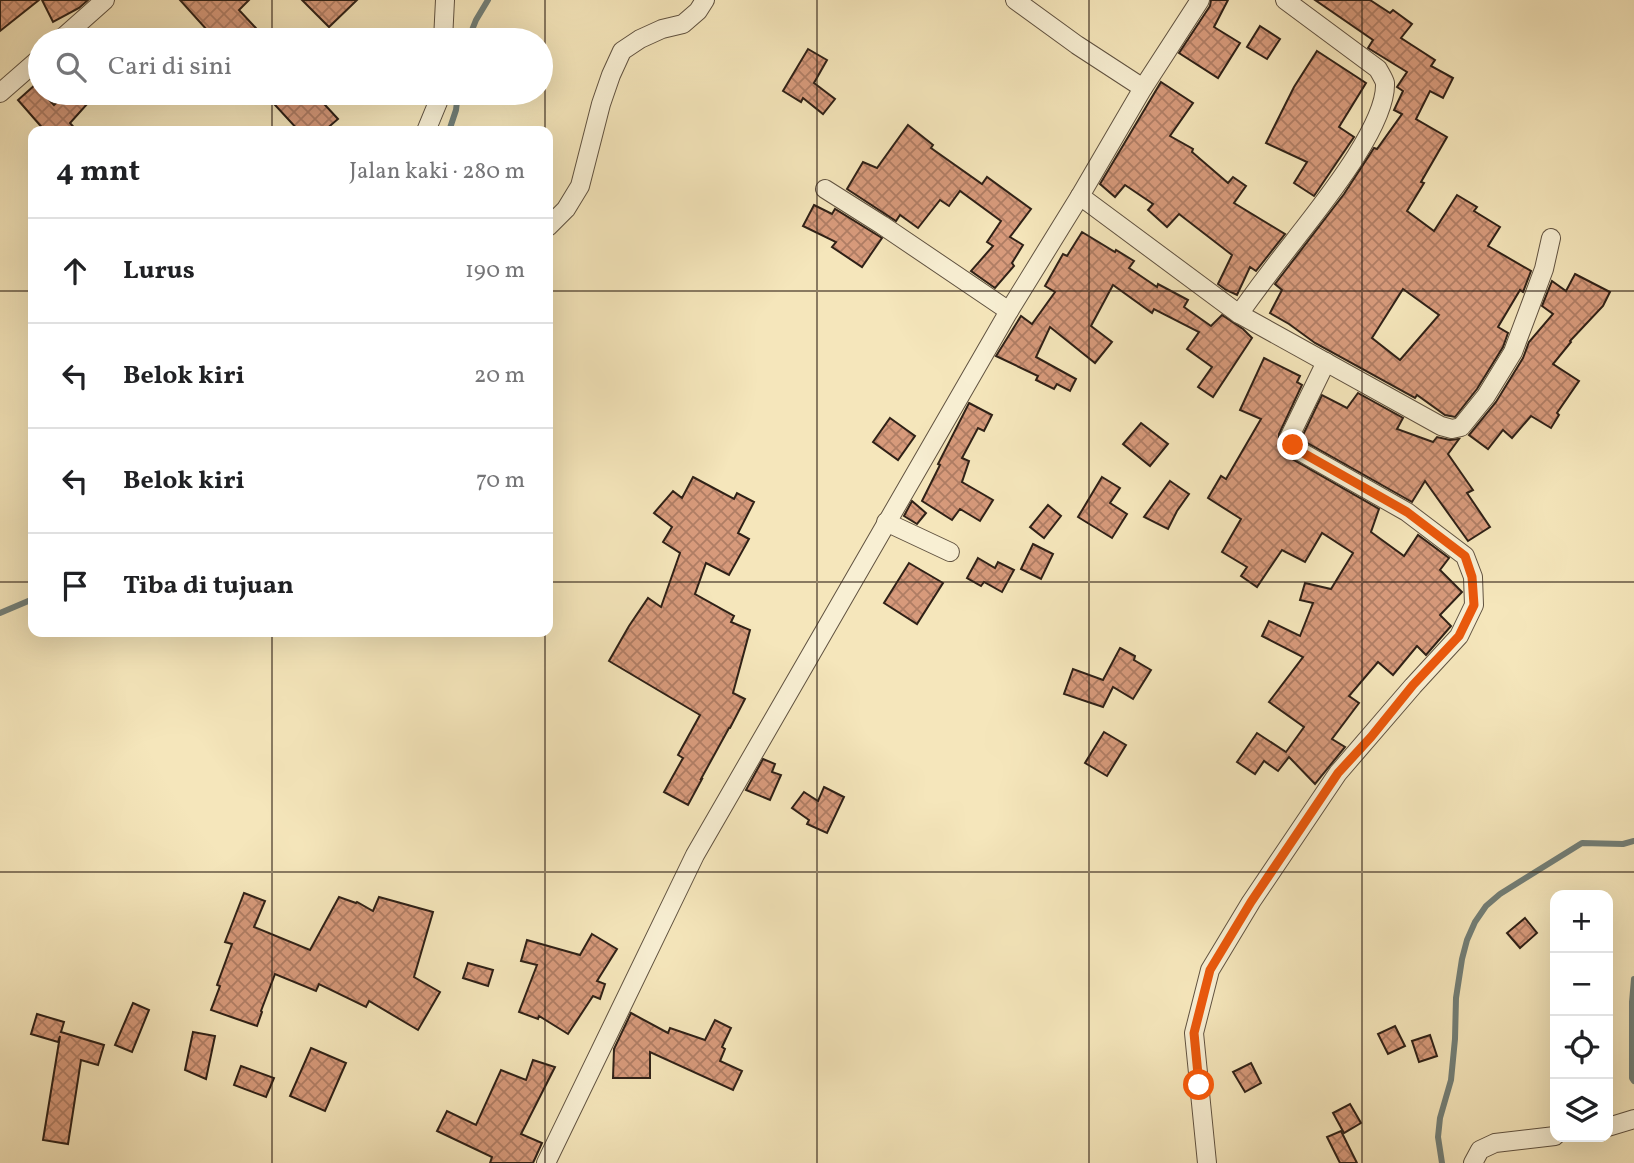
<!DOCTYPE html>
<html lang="id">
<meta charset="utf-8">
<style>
body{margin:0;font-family:Vollkorn,serif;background:#f2f2f2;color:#202124}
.controls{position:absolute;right:21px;bottom:21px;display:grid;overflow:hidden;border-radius:14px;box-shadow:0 7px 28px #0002}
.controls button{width:63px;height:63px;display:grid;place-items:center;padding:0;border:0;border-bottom:2px solid #e0e0e0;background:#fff;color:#202124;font:35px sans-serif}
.stop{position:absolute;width:21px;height:21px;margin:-16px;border:5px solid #ea580c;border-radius:50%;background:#fff}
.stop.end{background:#ea580c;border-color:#fff;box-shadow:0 2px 7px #0008}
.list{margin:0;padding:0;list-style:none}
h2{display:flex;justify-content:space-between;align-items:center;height:91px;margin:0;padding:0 28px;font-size:30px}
h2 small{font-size:23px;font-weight:400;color:#757577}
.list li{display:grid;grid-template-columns:46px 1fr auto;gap:21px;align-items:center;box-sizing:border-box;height:105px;padding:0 28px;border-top:2px solid #e0e0e0}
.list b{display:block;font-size:26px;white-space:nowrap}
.list em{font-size:23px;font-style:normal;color:#757577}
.icon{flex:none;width:38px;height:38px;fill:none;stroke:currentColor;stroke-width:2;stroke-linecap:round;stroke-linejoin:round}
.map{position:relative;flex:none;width:1634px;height:1163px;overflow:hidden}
.search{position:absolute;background:#fff;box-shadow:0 7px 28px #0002;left:28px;top:28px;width:525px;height:77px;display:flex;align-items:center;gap:18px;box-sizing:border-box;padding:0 24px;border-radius:38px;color:#757577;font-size:26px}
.panel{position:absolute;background:#fff;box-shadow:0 7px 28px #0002;left:28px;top:126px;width:525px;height:511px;border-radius:14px}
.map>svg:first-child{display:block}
</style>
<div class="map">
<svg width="1634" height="1163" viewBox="0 0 1634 1163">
<defs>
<pattern id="building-cross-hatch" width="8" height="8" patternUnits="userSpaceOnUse" patternTransform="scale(1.75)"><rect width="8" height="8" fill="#d79a7b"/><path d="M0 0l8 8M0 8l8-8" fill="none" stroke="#af7d64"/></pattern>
</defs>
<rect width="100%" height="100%" fill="#f5e6bb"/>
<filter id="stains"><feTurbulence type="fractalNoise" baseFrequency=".00286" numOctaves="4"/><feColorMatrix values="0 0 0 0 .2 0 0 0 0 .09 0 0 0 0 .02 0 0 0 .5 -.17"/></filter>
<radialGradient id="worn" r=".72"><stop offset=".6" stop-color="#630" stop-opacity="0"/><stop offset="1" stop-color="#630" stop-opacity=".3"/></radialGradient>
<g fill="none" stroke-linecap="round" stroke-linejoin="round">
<g stroke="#727f78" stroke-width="6">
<polyline points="468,40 476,20 488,0"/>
<polyline points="449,131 456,110 458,93"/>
<polyline points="0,613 33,599"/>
<polyline points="1634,979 1632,1002 1632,1078 1634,1081"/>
<polyline points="1442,1163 1438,1137 1440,1118 1451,1080 1455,1039 1456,998 1462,959 1467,940 1475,922 1486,906 1500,894 1582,843 1623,844 1634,841"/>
</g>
</g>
<g fill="url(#building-cross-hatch)" stroke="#2f2117" stroke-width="2" fill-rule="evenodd">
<polygon points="0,0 39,0 0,31"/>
<polygon points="42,0 88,0 79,8 53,22"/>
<polygon points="180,0 249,0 239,10 267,40 216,40"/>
<polygon points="302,0 357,0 329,27"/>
<polygon points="1211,0 1228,0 1214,27 1240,43 1218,78 1179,53 1210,6"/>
<path d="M1315 0H1370L1390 13 1393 10 1412 24 1401 38 1435 60 1431 66 1453 78 1443 98 1430 91 1416 119 1447 137 1421 182 1424 183 1407 211 1434 231 1457 195 1477 207 1474 211 1500 227 1488 246 1531 271 1523 292 1520 290 1498 327 1508 333 1503 347 1477 389 1455 417 1445 415 1417 395 1415 398 1315 343 1289 324 1270 313 1282 290 1275 284 1344 194 1374 148 1377 149 1402 114 1394 110 1403 91 1397 87 1407 72 1368 48 1373 40ZM1403 289 1439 315 1400 360 1372 338Z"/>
<polygon points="1260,26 1280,39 1267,59 1247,47"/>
<polygon points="808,49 827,60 814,83 835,99 823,114 803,98 801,102 783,91"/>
<polygon points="1317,51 1366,83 1339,127 1354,137 1314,196 1294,183 1307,162 1266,143 1294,87"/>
<polygon points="1161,82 1193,103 1170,136 1193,149 1192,152 1228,183 1233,177 1246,186 1234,203 1285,234 1256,271 1250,267 1237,295 1226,290 1218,284 1232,255 1179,214 1167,227 1148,210 1153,204 1125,185 1115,197 1100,184"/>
<polygon points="36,84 40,89 40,93 43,93 54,105 67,93 97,93 70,123 77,131 45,131 18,100"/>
<polygon points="264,93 314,93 338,119 324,131 299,131"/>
<polygon points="908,125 933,145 931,148 982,184 987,177 1031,209 1010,237 1023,245 1012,263 1014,266 995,288 971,271 993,246 987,242 1001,221 960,191 949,206 940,200 918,228 900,215 896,221 847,189 863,162 877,168"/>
<polygon points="814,205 832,214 835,209 882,238 862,267 832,247 836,242 803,226"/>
<polygon points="1082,232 1115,252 1116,250 1134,261 1129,268 1157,287 1158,284 1188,300 1184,307 1211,326 1222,315 1243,329 1252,338 1213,397 1198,387 1212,367 1187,349 1199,332 1154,309 1152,313 1113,285 1091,326 1112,342 1095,363 1050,327 1036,357 1076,379 1070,391 1057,384 1054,389 1036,380 1038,376 996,356 1021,316 1032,324 1055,292 1045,286 1063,254 1067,256"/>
<polygon points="1575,274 1610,292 1603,306 1570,341 1571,342 1553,364 1579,381 1557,413 1559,415 1551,428 1531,416 1512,438 1503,430 1488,449 1469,435 1496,402 1523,358 1529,342 1553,314 1542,306 1552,281 1566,291"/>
<polygon points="1264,358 1300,376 1297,382 1302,385 1279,434 1279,444 1287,456 1379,509 1371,532 1404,556 1418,535 1449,558 1440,570 1462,592 1440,615 1451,626 1426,655 1417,646 1393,675 1378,662 1349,696 1359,703 1332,739 1345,747 1315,784 1289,757 1278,771 1264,761 1255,774 1237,762 1257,733 1286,752 1304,727 1269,702 1303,657 1262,636 1269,621 1300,636 1313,603 1300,600 1305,583 1331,589 1353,553 1322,533 1305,562 1282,550 1257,587 1241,576 1247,567 1222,552 1241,519 1208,498 1221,476 1226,479 1261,419 1240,410"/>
<polygon points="1358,393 1403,418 1397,429 1433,442 1437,437 1450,440 1459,439 1448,454 1473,490 1467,493 1490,527 1468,541 1425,481 1412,502 1304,441 1302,437 1322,395 1347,408"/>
<polygon points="969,403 992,415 984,431 978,428 962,458 969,461 962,482 993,500 980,521 960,509 952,520 922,501 940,465 938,464"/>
<polygon points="890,418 915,436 898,460 873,442"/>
<polygon points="1141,423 1168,444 1150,466 1123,444"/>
<polygon points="693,477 734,499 737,493 754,502 738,533 749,539 729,575 706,563 695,594 734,616 731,622 750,630 733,693 745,699 730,728 729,728 701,779 702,779 688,805 664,792 683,758 678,755 700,715 609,661 629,626 648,598 661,607 680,553 663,542 672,527 654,513 673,491 682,498"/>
<polygon points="1102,477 1120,488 1110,503 1127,514 1112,538 1078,517"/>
<polygon points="1170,481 1189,494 1177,511 1168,529 1144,517"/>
<polygon points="912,501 926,513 917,524 904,516"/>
<polygon points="1048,505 1061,516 1044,538 1030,527"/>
<polygon points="1033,544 1053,554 1041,579 1021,569"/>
<polygon points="978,558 995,568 998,562 1014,570 1002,592 984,582 981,586 967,578"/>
<polygon points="909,563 943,583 917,624 884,603"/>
<polygon points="1120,648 1135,656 1134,660 1151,670 1133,699 1113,687 1103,707 1064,694 1073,669 1103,680"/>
<polygon points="1104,732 1126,745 1107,776 1085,763"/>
<polygon points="763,759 775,764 772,772 781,775 770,800 746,790"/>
<polygon points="824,787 844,797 827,833 807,824 809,820 792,808 804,792 818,801"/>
<polygon points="244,893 265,901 254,927 310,950 339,897 356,903 357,902 373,911 379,897 433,912 414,977 440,992 418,1030 369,1001 366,1007 319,984 316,991 275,974 261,1011 262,1012 257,1026 211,1010 220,986 217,985 232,944 225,942"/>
<polygon points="1525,918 1537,933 1520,948 1507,933"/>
<polygon points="592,934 617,949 597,981 605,984 600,999 593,996 568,1034 539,1016 538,1019 519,1012 537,965 521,961 527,940 580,955"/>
<polygon points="468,963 493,970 488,986 463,978"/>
<polygon points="133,1003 149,1010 132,1052 115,1045"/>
<polygon points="631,1013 668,1033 670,1028 705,1040 715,1020 731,1028 722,1047 725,1049 720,1061 742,1071 733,1090 650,1052 650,1078 613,1078 614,1049"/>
<polygon points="37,1014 64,1022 61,1032 104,1045 98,1065 81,1060 68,1144 43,1140 60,1036 58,1042 31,1034"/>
<polygon points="1395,1026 1405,1046 1388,1054 1378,1034"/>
<polygon points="193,1032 215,1036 206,1079 185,1070"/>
<polygon points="1430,1035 1437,1056 1419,1062 1412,1041"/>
<polygon points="311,1048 346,1063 325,1111 290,1096"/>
<polygon points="533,1060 555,1067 521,1134 542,1143 533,1163 490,1163 492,1157 437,1131 447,1111 476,1125 501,1070 526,1080"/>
<polygon points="1251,1063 1261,1083 1245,1092 1233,1072"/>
<polygon points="241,1066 274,1078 266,1097 234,1085"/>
<polygon points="1350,1104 1361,1123 1344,1133 1333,1113"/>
<polygon points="1341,1131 1357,1163 1340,1163 1327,1137"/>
</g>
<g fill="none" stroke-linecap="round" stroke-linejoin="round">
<g stroke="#605240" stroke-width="20">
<g id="street">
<polyline points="1015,0 1077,45 1143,88"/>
<polyline points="60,40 105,0"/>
<polyline points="443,40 445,0"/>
<polyline points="0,93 40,58"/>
<polyline points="426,131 438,102 438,93"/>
<polyline points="825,189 882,225 1009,311"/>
<polyline points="1080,196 1239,314 1441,426 1452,429 1461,427 1486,396 1513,352 1544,269 1551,238"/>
<polyline points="548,227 566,209 580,186 601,104 611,75 622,51 640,39 662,29 683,24 698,11 705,0"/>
<path d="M1239 314C1257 289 1275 265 1294 241 1320 207 1387 126 1385 83 1384 79 1380 73 1378 69L1285 0"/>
<polyline points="886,522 950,552"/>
<polyline points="1608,1127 1634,1119"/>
<polyline points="546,1163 695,855 1009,311 1080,196 1143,88 1200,0"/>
<polyline points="1207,1163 1194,1033 1210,970 1251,902 1338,773 1413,686 1459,636 1474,605 1473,577 1465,556 1407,512 1296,449 1289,438 1326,362"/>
<polyline points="1473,1163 1480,1150 1495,1143 1555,1136"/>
</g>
</g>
<use href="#street" stroke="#f8efd3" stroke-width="18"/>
</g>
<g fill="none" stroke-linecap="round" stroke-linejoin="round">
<polyline stroke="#ea580c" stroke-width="9" points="1199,1085 1194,1033 1210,970 1251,902 1338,773 1371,737 1413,685 1459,636 1474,605 1472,577 1465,556 1407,512 1296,449 1293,445"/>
</g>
<path fill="none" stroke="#2f2117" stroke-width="2" stroke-opacity="0.55" d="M272 0V40M545 0V131M817 0V1163M1089 0V1163M1362 0V1163M272 93V131M0 291H33M548 291H1634M0 582H33M548 582H1634M272 632V1163M545 632V1163M0 872H1634"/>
<rect width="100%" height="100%" filter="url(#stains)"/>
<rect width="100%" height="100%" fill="url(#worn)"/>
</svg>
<div class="controls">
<button>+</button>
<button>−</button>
<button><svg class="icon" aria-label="locate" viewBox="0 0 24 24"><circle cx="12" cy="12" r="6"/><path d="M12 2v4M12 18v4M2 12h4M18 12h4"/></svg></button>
<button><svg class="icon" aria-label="layers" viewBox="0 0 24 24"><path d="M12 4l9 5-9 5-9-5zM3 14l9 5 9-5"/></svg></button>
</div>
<div class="stop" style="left:1199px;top:1085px"></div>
<div class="stop end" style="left:1293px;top:445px"></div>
<div class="search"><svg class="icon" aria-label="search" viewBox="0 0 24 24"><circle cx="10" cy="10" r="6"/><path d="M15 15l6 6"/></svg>Cari di sini</div>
<section class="panel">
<h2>4 mnt<small>Jalan kaki · 280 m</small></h2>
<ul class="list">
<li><svg class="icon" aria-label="ahead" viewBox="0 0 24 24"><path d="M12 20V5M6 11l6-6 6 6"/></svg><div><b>Lurus</b></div><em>190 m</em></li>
<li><svg class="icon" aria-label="left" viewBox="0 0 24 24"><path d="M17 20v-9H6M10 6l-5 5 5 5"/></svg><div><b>Belok kiri</b></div><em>20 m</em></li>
<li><svg class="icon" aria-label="left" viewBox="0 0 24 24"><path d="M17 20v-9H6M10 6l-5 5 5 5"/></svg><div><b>Belok kiri</b></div><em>70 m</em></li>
<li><svg class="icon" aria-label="arrive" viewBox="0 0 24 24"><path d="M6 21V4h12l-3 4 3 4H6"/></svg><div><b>Tiba di tujuan</b></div></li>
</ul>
</section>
</div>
